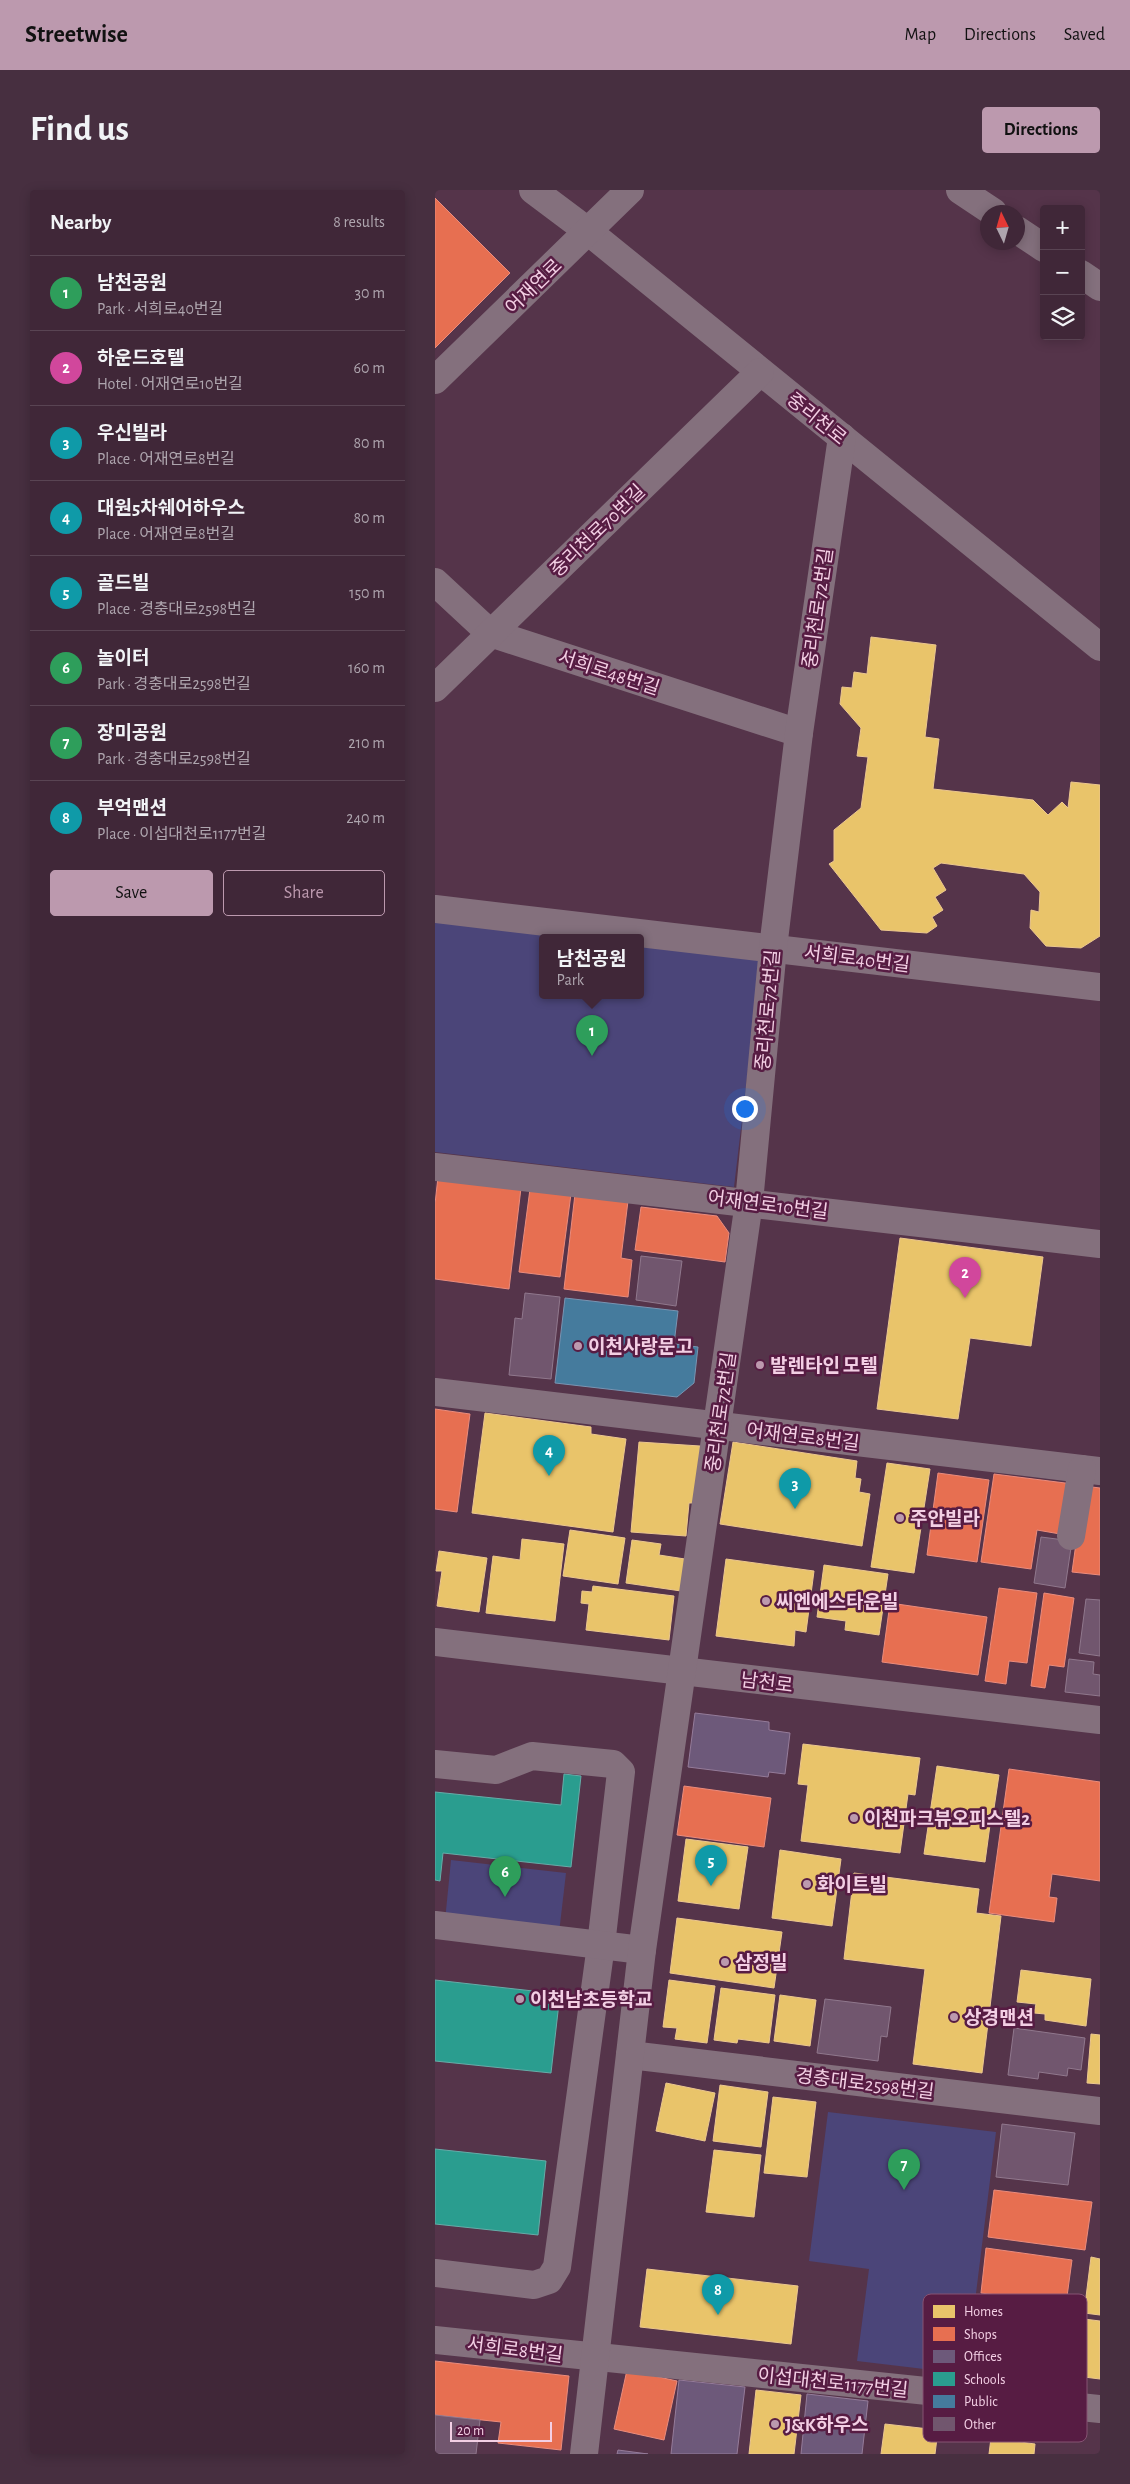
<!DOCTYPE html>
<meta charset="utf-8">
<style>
body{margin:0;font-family:"Alegreya Sans","Noto Sans KR",sans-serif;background:#472f40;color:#f1f3f6}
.controls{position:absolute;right:15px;top:15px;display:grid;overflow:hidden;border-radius:5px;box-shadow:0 2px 12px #0003}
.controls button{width:45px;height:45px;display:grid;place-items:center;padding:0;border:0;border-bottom:1px solid #594453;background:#402738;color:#f1f3f6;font:25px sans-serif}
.compass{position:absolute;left:545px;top:15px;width:45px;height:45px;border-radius:50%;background:#402738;box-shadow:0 2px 12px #0003;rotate:355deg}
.scale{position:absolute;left:15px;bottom:12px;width:102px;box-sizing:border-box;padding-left:5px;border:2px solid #f3cfe4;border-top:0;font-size:14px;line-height:18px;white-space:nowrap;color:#f3cfe4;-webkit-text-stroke:4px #571c43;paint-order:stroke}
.you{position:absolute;left:309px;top:918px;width:18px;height:18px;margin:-12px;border:4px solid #fff;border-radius:50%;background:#1a73e8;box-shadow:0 0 0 8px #1a73e833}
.badge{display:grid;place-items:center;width:32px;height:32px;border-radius:50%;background:#bc99ae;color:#fff;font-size:16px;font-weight:700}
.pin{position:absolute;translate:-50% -41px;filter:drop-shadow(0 1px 2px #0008)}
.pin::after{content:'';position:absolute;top:26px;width:18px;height:15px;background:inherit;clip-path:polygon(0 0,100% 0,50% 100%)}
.popup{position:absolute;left:104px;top:744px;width:105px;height:65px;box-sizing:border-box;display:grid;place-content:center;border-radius:5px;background:#402738;filter:drop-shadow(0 1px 4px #0005);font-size:16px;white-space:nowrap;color:#aea5ae}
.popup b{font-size:19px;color:#f1f3f6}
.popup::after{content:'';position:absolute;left:50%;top:100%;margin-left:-10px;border:10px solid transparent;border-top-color:#402738}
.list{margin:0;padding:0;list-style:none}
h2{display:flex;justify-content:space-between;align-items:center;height:65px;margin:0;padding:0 20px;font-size:21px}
h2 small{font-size:16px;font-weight:400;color:#aea5ae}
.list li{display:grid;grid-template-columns:32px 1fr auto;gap:15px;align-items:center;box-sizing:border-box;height:75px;padding:0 20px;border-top:1px solid #594453}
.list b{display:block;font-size:19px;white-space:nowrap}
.list p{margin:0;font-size:16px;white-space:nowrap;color:#aea5ae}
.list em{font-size:16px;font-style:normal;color:#aea5ae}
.actions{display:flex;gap:10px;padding:15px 20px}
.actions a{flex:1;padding:11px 0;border:1px solid #bc99ae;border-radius:5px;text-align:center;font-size:18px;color:#bc99ae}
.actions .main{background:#bc99ae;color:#111}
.icon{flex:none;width:28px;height:28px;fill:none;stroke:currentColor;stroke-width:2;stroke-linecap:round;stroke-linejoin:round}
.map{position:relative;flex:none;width:665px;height:2264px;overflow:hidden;border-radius:5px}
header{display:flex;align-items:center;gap:30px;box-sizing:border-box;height:70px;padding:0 25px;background:#bc99ae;color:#111}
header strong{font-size:24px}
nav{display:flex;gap:28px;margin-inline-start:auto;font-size:18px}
.intro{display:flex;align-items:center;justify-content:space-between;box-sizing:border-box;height:120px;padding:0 30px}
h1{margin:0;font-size:35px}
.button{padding:12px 22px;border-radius:5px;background:#bc99ae;color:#111;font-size:18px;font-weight:700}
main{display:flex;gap:30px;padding:0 30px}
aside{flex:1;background:#402738;border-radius:5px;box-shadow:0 2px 12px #0003}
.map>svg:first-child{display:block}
</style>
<header>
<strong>Streetwise</strong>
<nav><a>Map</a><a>Directions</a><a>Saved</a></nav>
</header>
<div class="intro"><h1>Find us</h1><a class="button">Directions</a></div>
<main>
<aside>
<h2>Nearby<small>8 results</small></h2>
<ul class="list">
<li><span class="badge" style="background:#2e9e5b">1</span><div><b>남천공원</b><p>Park · 서희로40번길</p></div><em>30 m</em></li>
<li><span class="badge" style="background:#d1479c">2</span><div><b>하운드호텔</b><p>Hotel · 어재연로10번길</p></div><em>60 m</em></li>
<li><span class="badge" style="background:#0f9aa8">3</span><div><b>우신빌라</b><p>Place · 어재연로8번길</p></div><em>80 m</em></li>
<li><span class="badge" style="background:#0f9aa8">4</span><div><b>대원5차쉐어하우스</b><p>Place · 어재연로8번길</p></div><em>80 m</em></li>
<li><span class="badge" style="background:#0f9aa8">5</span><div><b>골드빌</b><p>Place · 경충대로2598번길</p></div><em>150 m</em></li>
<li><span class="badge" style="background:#2e9e5b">6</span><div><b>놀이터</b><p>Park · 경충대로2598번길</p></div><em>160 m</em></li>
<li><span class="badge" style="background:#2e9e5b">7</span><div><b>장미공원</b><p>Park · 경충대로2598번길</p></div><em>210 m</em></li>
<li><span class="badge" style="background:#0f9aa8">8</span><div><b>부억맨션</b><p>Place · 이섭대천로1177번길</p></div><em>240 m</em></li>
</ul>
<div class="actions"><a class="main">Save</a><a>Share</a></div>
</aside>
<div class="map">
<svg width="665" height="2264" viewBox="0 0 665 2264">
<rect width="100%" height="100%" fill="#55344a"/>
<g fill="#4b4579">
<polygon points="0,731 141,747 108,747 108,805 206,805 206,755 326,769 299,997 0,962"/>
<polygon points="16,1670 131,1683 124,1743 10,1731"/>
<polygon points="393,1922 561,1942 531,2184 422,2171 434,2079 374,2071"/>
</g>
<g fill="#e9c46a" stroke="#ecc78f">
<polygon points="436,447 501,455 490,547 504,549 498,599 598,610 613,625 627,612 633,618 636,592 665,595 665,746 646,758 611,756 595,738 596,720 604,722 605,702 589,684 506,673 498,678 511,700 500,707 508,720 497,727 502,736 492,743 446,740 394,674 399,671 399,640 426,618 433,567 422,566 426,538 405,514 407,497 417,498 419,482 432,484"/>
<polygon points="465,1048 608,1067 596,1156 535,1148 523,1229 442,1219"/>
<polygon points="50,1223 156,1237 156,1244 191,1249 178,1342 37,1323"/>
<polygon points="204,1252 265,1256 260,1313 254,1313 251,1346 196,1342"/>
<polygon points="298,1252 422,1271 420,1288 426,1289 424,1302 435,1304 427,1356 285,1334"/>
<polygon points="452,1273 495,1279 479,1383 436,1377"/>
<polygon points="135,1340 190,1348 183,1394 128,1386"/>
<polygon points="87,1349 129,1354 120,1431 51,1423 58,1366 85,1370"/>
<polygon points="197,1350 226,1354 224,1365 250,1369 246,1401 191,1393"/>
<polygon points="4,1361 52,1368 44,1422 2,1416 7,1381 1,1381"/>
<polygon points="291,1369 379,1381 371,1442 360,1440 359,1456 281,1446"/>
<polygon points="389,1375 453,1384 444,1445 410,1440 411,1431 382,1427"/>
<polygon points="158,1396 239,1406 234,1450 151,1440 154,1414 146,1413 147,1401 157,1402"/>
<polygon points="368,1554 485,1568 480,1605 473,1604 465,1663 366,1651 373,1595 363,1594"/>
<polygon points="502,1576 564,1585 558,1625 548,1624 547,1634 555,1635 550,1672 489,1664"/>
<polygon points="251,1649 313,1657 304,1719 243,1711"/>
<polygon points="345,1660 406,1669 397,1736 337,1728"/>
<polygon points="419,1683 544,1699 541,1723 566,1726 547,1883 478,1874 490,1779 409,1769"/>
<polygon points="242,1728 347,1742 339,1798 235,1783"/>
<polygon points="586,1780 656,1789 651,1836 610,1830 610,1824 599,1823 601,1814 582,1812"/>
<polygon points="234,1790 280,1796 272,1853 240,1849 242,1838 228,1837"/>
<polygon points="286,1798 340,1805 334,1853 303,1849 302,1853 279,1850"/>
<polygon points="345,1805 381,1810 375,1856 339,1851"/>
<polygon points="656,1844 665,1845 665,1894 652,1893"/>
<polygon points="231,1893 280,1903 270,1951 221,1941"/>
<polygon points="285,1895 333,1902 326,1957 278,1951"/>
<polygon points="338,1907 381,1912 372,1987 329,1983"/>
<polygon points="279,1960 326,1965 319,2027 271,2022"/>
<polygon points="656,2067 665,2069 665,2125 649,2123"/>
<polygon points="212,2079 363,2096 356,2154 205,2137"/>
<polygon points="649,2129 665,2131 665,2189 641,2186"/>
<polygon points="321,2200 366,2205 359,2264 314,2264"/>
<polygon points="450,2234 503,2240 500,2264 446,2264"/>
<polygon points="556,2248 600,2254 599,2264 554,2264"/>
</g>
<g fill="#e76f51" stroke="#eb8c7d">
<polygon points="0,8 75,83 0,158"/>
<polygon points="3,987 86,998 74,1099 0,1089 0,1014"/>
<polygon points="95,999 136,1004 125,1087 84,1082"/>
<polygon points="140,1004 193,1011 186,1068 197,1070 193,1107 129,1099"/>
<polygon points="206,1017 282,1026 294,1043 290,1072 200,1060"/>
<polygon points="0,1219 35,1224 22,1322 0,1319"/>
<polygon points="503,1283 554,1290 542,1372 492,1365"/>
<polygon points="559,1284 638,1294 631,1345 602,1340 596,1379 546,1372"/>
<polygon points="649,1296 665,1298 665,1385 637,1382"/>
<polygon points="564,1398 602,1403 592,1473 574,1471 571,1494 550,1491"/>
<polygon points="609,1403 639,1408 629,1477 614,1475 610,1498 596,1496"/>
<polygon points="455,1413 552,1427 543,1485 447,1472"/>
<polygon points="574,1579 665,1592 665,1691 617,1684 614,1707 622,1708 619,1732 554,1723"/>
<polygon points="249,1596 336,1608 329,1657 242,1645"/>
<polygon points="559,2000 657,2012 650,2060 553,2047"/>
<polygon points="551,2058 637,2070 631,2114 546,2103"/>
<polygon points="0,2171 134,2186 126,2260 63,2253 66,2232 0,2225"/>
<polygon points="192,2180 242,2191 229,2250 179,2239"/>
</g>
<g fill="#6d597a" stroke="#957c9a">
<polygon points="260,1523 334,1532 334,1540 355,1543 350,1584 334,1582 333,1587 253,1577"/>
<polygon points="244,2190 310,2197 302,2264 236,2264"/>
<polygon points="372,2204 433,2211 427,2264 366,2264"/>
<polygon points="183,2260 213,2264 182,2264"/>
</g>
<g fill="#2a9d8f" stroke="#66aca8">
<polygon points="129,1584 146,1586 136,1677 8,1663 5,1691 0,1690 0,1602 126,1615"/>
<polygon points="0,1790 125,1804 116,1883 0,1871"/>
<polygon points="0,1959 111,1971 103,2045 0,2034"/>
</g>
<polygon fill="#457b9d" stroke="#7994b2" points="130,1108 243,1121 239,1154 263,1157 259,1193 242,1207 120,1193"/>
<g fill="#71566e" stroke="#90788d">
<polygon points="206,1066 247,1071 241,1116 201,1110"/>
<polygon points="90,1103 125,1107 116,1189 74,1185 80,1128 87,1129"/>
<polygon points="606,1347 637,1351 630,1398 599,1393"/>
<polygon points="651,1409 665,1410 665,1466 644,1463"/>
<polygon points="634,1469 659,1472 658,1484 665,1485 665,1506 630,1502"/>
<polygon points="390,1809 456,1817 452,1847 446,1846 443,1871 382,1863"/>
<polygon points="579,1838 650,1848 646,1880 633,1878 632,1886 604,1882 603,1889 573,1885"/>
<polygon points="567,1934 640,1943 633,1995 561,1987"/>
<polygon points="0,2225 45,2230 41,2264 0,2264"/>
</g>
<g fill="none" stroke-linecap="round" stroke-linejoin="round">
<g stroke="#84707d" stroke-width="28">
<polyline points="98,0 154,42 665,457"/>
<polyline points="525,0 558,22"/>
<polyline points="582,40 609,58"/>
<polyline points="646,84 665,97"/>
<polyline points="0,190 195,0"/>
<polyline points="0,392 55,443 364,543"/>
<polyline points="0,498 325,182"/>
<polyline points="0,719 665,797"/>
<polyline points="0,977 665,1054"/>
<polyline points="0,1202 665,1281"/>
<polyline points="636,1346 647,1279"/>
<polyline points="0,1452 665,1530"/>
<polyline points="0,1574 61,1580 97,1566 107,1567 178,1574 186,1582 166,1755 122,2077 114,2090 99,2095 0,2083"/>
<polyline points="0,1735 207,1760"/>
<polyline points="195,1865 665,1921"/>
<polyline points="0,2150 665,2219"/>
<polyline points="149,2264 207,1760 314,1012 338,758 364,543 407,247"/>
</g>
</g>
<g fill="#bc99ae" stroke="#571c43" stroke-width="2">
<circle cx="143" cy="1156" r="5"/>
<circle cx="325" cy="1175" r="5"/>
<circle cx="465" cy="1328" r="5"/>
<circle cx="331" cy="1411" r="5"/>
<circle cx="419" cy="1628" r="5"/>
<circle cx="372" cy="1694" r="5"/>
<circle cx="290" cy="1772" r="5"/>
<circle cx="85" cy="1809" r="5"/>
<circle cx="519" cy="1827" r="5"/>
<circle cx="340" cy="2234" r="5"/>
</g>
<g text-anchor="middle" stroke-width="5" stroke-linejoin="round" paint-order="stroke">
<g font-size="19" fill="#f3cfe4" stroke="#571c43">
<text transform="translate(98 96) rotate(-44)" y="7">어재연로</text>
<text transform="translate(382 228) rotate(39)" y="7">중리천로</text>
<text transform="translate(162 340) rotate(-44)" y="7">중리천로70번길</text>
<text transform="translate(382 418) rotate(-82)" y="7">중리천로72번길</text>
<text transform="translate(174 482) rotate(18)" y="7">서희로48번길</text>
<text transform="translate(422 768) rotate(7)" y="7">서희로40번길</text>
<text transform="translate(332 820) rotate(-85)" y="7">중리천로72번길</text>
<text transform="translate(333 1014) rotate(7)" y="7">어재연로10번길</text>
<text transform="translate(285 1222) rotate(-82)" y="7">중리천로72번길</text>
<text transform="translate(368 1246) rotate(7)" y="7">어재연로8번길</text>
<text transform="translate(332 1492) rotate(7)" y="7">남천로</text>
<text transform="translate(430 1893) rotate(7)" y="7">경충대로2598번길</text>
<text transform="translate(80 2159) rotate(7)" y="7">서희로8번길</text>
<text transform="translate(398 2192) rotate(6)" y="7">이섭대천로1177번길</text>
</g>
<g font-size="19" font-weight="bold" fill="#f3cfe4" stroke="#571c43" text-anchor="start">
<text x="153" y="1163">이천사랑문고</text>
<text x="335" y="1182">발렌타인 모텔</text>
<text x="475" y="1335">주안빌라</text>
<text x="341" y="1418">씨엔에스타운빌</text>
<text x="429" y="1635">이천파크뷰오피스텔2</text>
<text x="382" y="1701">화이트빌</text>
<text x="300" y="1779">삼정빌</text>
<text x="95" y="1816">이천남초등학교</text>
<text x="529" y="1834">상경맨션</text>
<text x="350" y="2241">J&amp;K하우스</text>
</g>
</g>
<rect x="488" y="2104" width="164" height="148" rx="8" fill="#571c43" stroke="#865273" stroke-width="1"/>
<rect x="498" y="2115" width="22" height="13" fill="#e9c46a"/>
<rect x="498" y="2137" width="22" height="14" fill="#e76f51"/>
<rect x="498" y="2160" width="22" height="13" fill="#6d597a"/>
<rect x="498" y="2182" width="22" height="14" fill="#2a9d8f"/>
<rect x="498" y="2205" width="22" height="13" fill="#457b9d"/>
<rect x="498" y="2227" width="22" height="14" fill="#71566e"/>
<g font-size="14" fill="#f3cfe4">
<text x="529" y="2126">Homes</text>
<text x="529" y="2149">Shops</text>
<text x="529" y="2171">Offices</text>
<text x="529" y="2194">Schools</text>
<text x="529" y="2216">Public</text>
<text x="529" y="2239">Other</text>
</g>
</svg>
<div class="controls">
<button>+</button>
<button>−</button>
<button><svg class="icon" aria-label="layers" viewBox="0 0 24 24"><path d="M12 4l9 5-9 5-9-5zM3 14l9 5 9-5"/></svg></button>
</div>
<svg class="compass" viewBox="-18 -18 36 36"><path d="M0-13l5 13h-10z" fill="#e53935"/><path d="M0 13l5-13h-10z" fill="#aea5ae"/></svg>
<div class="scale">20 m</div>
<div class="you"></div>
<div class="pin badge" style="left:157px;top:866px;background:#2e9e5b">1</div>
<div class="popup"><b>남천공원</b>Park</div>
<div class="pin badge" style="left:530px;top:1108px;background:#d1479c">2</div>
<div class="pin badge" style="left:360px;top:1319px;background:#0f9aa8">3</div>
<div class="pin badge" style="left:114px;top:1286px;background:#0f9aa8">4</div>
<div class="pin badge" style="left:276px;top:1696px;background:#0f9aa8">5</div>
<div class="pin badge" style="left:70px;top:1707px;background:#2e9e5b">6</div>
<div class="pin badge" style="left:469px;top:2000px;background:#2e9e5b">7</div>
<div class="pin badge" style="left:283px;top:2125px;background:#0f9aa8">8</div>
</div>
</main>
